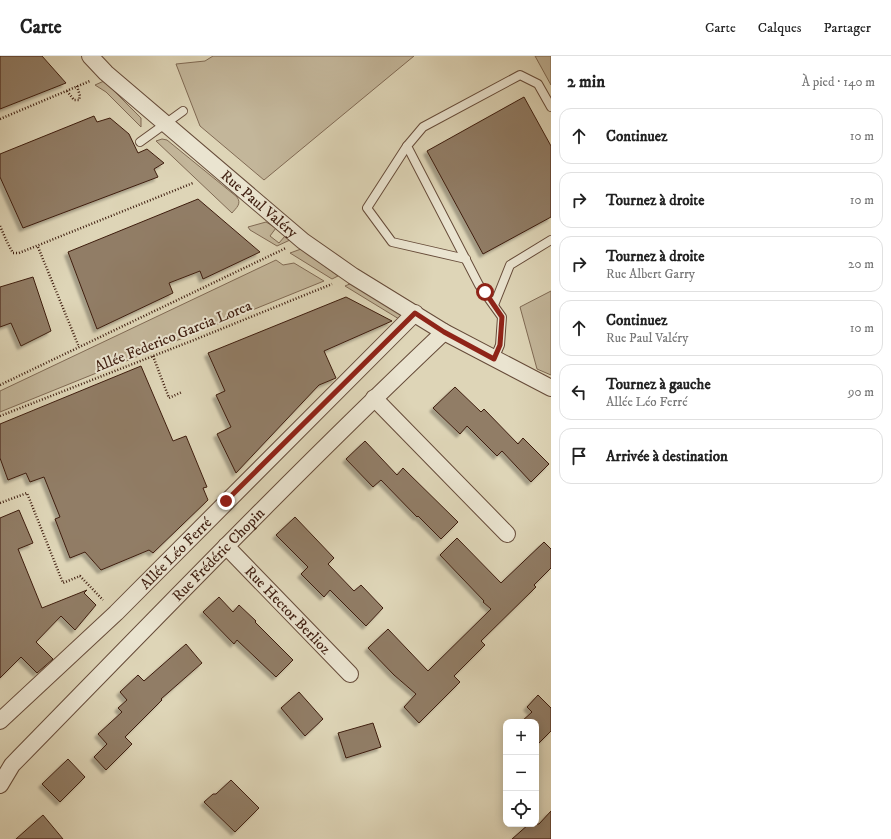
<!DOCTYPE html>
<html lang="fr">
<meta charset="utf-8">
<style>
body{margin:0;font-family:"IM FELL DW Pica",serif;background:#f2f2f2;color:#222}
.controls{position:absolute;right:12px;bottom:12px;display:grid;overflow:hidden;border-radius:8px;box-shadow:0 2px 10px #0003}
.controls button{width:36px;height:36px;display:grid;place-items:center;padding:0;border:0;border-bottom:1px solid #e0e0e0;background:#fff;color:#222;font:20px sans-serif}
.stop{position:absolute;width:12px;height:12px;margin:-9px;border:3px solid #8f2418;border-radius:50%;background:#fff}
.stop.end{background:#8f2418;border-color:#fff;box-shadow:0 1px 4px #0008}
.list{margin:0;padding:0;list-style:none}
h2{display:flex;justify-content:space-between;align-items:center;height:52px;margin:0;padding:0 16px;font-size:17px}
h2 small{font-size:13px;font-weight:400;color:#767676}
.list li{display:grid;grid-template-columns:26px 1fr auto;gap:12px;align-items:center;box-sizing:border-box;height:56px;margin:0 8px 8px;padding:0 8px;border:1px solid #e0e0e0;border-radius:12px}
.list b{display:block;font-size:15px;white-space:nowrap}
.list p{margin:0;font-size:13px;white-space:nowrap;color:#767676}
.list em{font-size:13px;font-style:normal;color:#767676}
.icon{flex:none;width:22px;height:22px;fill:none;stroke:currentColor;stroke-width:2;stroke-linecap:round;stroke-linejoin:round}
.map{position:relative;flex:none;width:551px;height:783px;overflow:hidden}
header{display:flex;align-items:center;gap:24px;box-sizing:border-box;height:56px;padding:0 20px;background:#fff;border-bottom:1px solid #e0e0e0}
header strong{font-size:19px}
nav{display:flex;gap:22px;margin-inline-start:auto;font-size:14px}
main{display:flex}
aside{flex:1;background:#fff}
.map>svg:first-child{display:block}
</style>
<header>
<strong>Carte</strong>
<nav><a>Carte</a><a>Calques</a><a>Partager</a></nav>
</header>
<main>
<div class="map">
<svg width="551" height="783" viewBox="0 0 551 783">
<defs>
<filter id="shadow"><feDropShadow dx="-3.5" dy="3.5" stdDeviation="1" flood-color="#0004"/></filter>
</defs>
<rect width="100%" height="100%" fill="#ded5b7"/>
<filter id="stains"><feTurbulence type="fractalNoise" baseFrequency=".005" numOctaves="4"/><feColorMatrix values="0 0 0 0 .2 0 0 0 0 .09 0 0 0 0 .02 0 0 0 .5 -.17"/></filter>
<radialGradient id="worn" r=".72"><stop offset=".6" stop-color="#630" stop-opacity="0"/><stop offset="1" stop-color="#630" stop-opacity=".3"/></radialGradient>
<g fill="#c3b69a" stroke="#806a54">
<polygon points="213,0 414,0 264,124 200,70 176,8 205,5"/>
<polygon points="535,0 551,0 551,29"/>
<polygon points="104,25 141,62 141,71 106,36 95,29"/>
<path d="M162 83 167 84 237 141C242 148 236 152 232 157L156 85Z"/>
<polygon points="266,166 276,172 270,180 279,187 285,180 290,184 277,190 250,174 248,171"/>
<polygon points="301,193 338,220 332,223 290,197"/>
<polygon points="276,204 283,209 294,207 324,225 0,356 0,335"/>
<polygon points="352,227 402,258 399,263 345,230"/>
<polygon points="551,235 551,319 537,313 520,251"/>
</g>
<g fill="#917d66" stroke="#3e1d0f" filter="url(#shadow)">
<polygon points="0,0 42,0 66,27 0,53"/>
<polygon points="524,41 551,90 551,161 483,198 427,95"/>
<polygon points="94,60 97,66 110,62 129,78 138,97 147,93 164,107 154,113 158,121 23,172 0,121 0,98"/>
<polygon points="198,143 260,196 203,223 200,215 169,227 173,237 97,273 68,196"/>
<polygon points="33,221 51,275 21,290 11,267 0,271 0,231"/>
<polygon points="346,241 392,265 324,295 336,322 319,329 236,417 217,378 231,371 216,339 225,335 208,297"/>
<polygon points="141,310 173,385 186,380 207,431 203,432 208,444 153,497 149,494 101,514 85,496 70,502 55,463 60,461 44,421 30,426 26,417 8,424 0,402 0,368"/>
<polygon points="455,331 481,356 484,353 518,388 523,382 549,408 531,426 502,395 497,400 467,370 460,378 433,352"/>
<polygon points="365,385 397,419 403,412 458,466 441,483 418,460 417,461 381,424 373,431 346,403"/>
<polygon points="19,454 33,487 18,493 42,552 87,534 84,537 96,549 75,574 61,560 36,586 53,603 37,617 21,601 0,622 0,462"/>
<polygon points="295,461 334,502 328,508 354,535 361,529 383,552 366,570 330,534 324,541 301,518 308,511 276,479"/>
<polygon points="457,482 501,527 544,486 551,493 551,512 534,529 536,531 481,585 485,589 454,620 460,626 419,667 404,651 416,638 394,619 368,592 388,573 428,615 491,553 483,546 484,545 440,499"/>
<polygon points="219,541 233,556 239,549 256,565 255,566 293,604 276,621 237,584 234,588 203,556"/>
<polygon points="186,588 202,607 161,643 162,644 125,681 132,688 106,714 94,701 107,688 98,678 122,656 118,652 127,644 120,636 138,619 144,625"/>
<polygon points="299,636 323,663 305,680 281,652"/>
<polygon points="538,639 551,652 551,675 536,690 536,666 521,666 532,656 527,651"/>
<polygon points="373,667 381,691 346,702 338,677"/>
<polygon points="68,703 85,721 60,746 42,728"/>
<polygon points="231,724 259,752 235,776 204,746 213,738 216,738"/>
<polygon points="551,755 551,783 512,783 529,768 539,768"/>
<polygon points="43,759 63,783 16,783"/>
</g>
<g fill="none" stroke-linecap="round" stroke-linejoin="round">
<g stroke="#664b39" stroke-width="10">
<g id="lane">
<polyline points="140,86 183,55"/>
<polyline points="407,90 367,152 392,186 466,203"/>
<polyline points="494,249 510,209 551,184"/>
<polyline points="494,303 500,289 502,261 479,229 407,90 423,71 520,19 538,28 551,51"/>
</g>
</g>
<g stroke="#664b39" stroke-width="18">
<g id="street">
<path id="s1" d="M90 0 106 17 303 185 353 220 444 276 551 332"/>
<polyline points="374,342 507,478"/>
<path id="s2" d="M226 490 350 618"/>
<path id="s3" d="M0 665 116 557 415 257"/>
<path id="s4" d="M0 729 12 709C155 563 296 416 444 276"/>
</g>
</g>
<g stroke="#3e1d0f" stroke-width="2.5" stroke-dasharray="1 2" stroke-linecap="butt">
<polyline points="67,35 74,44 79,44 80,40 77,30"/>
<polyline points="0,63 90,25"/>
<polyline points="0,170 8,188 13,197 19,197 193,127"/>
<polyline points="38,191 79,291"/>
<polyline points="153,300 169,342 182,336"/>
<polyline points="0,329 286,192"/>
<polyline points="0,360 194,284 332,228"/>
<polyline points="0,447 27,437 63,527 80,520 103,544"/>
</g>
<use href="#lane" stroke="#eae4d0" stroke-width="8"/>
<use href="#street" stroke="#eae4d0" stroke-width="16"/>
</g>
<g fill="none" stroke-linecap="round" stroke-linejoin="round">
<polyline stroke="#8f2418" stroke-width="5" points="226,445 415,257 444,276 494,303 500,289 502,261 485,236"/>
</g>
<g text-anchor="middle" stroke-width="4" stroke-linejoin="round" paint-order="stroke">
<g font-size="15" fill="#3e1d0f" stroke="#eae4d0">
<text dy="5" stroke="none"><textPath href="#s1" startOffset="225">Rue Paul Valéry</textPath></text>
<text transform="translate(173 280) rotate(-22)" y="5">Allée Federico Garcia Lorca</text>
<text dy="5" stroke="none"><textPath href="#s3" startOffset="243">Allée Léo Ferré</textPath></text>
<text dy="5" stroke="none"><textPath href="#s4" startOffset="318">Rue Frédéric Chopin</textPath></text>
<text dy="5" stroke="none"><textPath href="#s2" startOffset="89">Rue Hector Berlioz</textPath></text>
</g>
</g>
<rect width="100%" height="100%" filter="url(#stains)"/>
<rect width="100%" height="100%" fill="url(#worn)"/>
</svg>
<div class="controls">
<button>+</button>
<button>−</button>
<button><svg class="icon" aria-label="locate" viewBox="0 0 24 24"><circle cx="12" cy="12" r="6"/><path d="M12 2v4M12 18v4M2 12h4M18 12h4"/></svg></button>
</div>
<div class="stop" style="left:485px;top:236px"></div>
<div class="stop end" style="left:226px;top:445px"></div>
</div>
<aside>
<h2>2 min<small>À pied · 140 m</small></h2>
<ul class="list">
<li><svg class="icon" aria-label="ahead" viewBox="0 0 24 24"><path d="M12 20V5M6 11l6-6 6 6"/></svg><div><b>Continuez</b></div><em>10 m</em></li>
<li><svg class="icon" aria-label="right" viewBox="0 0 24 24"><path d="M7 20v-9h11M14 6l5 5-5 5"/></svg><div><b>Tournez à droite</b></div><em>10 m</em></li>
<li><svg class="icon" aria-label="right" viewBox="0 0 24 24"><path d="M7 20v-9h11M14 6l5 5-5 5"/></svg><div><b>Tournez à droite</b><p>Rue Albert Garry</p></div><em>20 m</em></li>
<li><svg class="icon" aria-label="ahead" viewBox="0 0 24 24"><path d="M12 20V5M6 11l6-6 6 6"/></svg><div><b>Continuez</b><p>Rue Paul Valéry</p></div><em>10 m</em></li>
<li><svg class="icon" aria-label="left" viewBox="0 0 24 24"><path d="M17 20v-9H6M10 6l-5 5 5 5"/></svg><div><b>Tournez à gauche</b><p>Allée Léo Ferré</p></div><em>90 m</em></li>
<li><svg class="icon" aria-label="arrive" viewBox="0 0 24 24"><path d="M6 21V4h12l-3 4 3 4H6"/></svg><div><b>Arrivée à destination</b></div></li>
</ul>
</aside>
</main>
